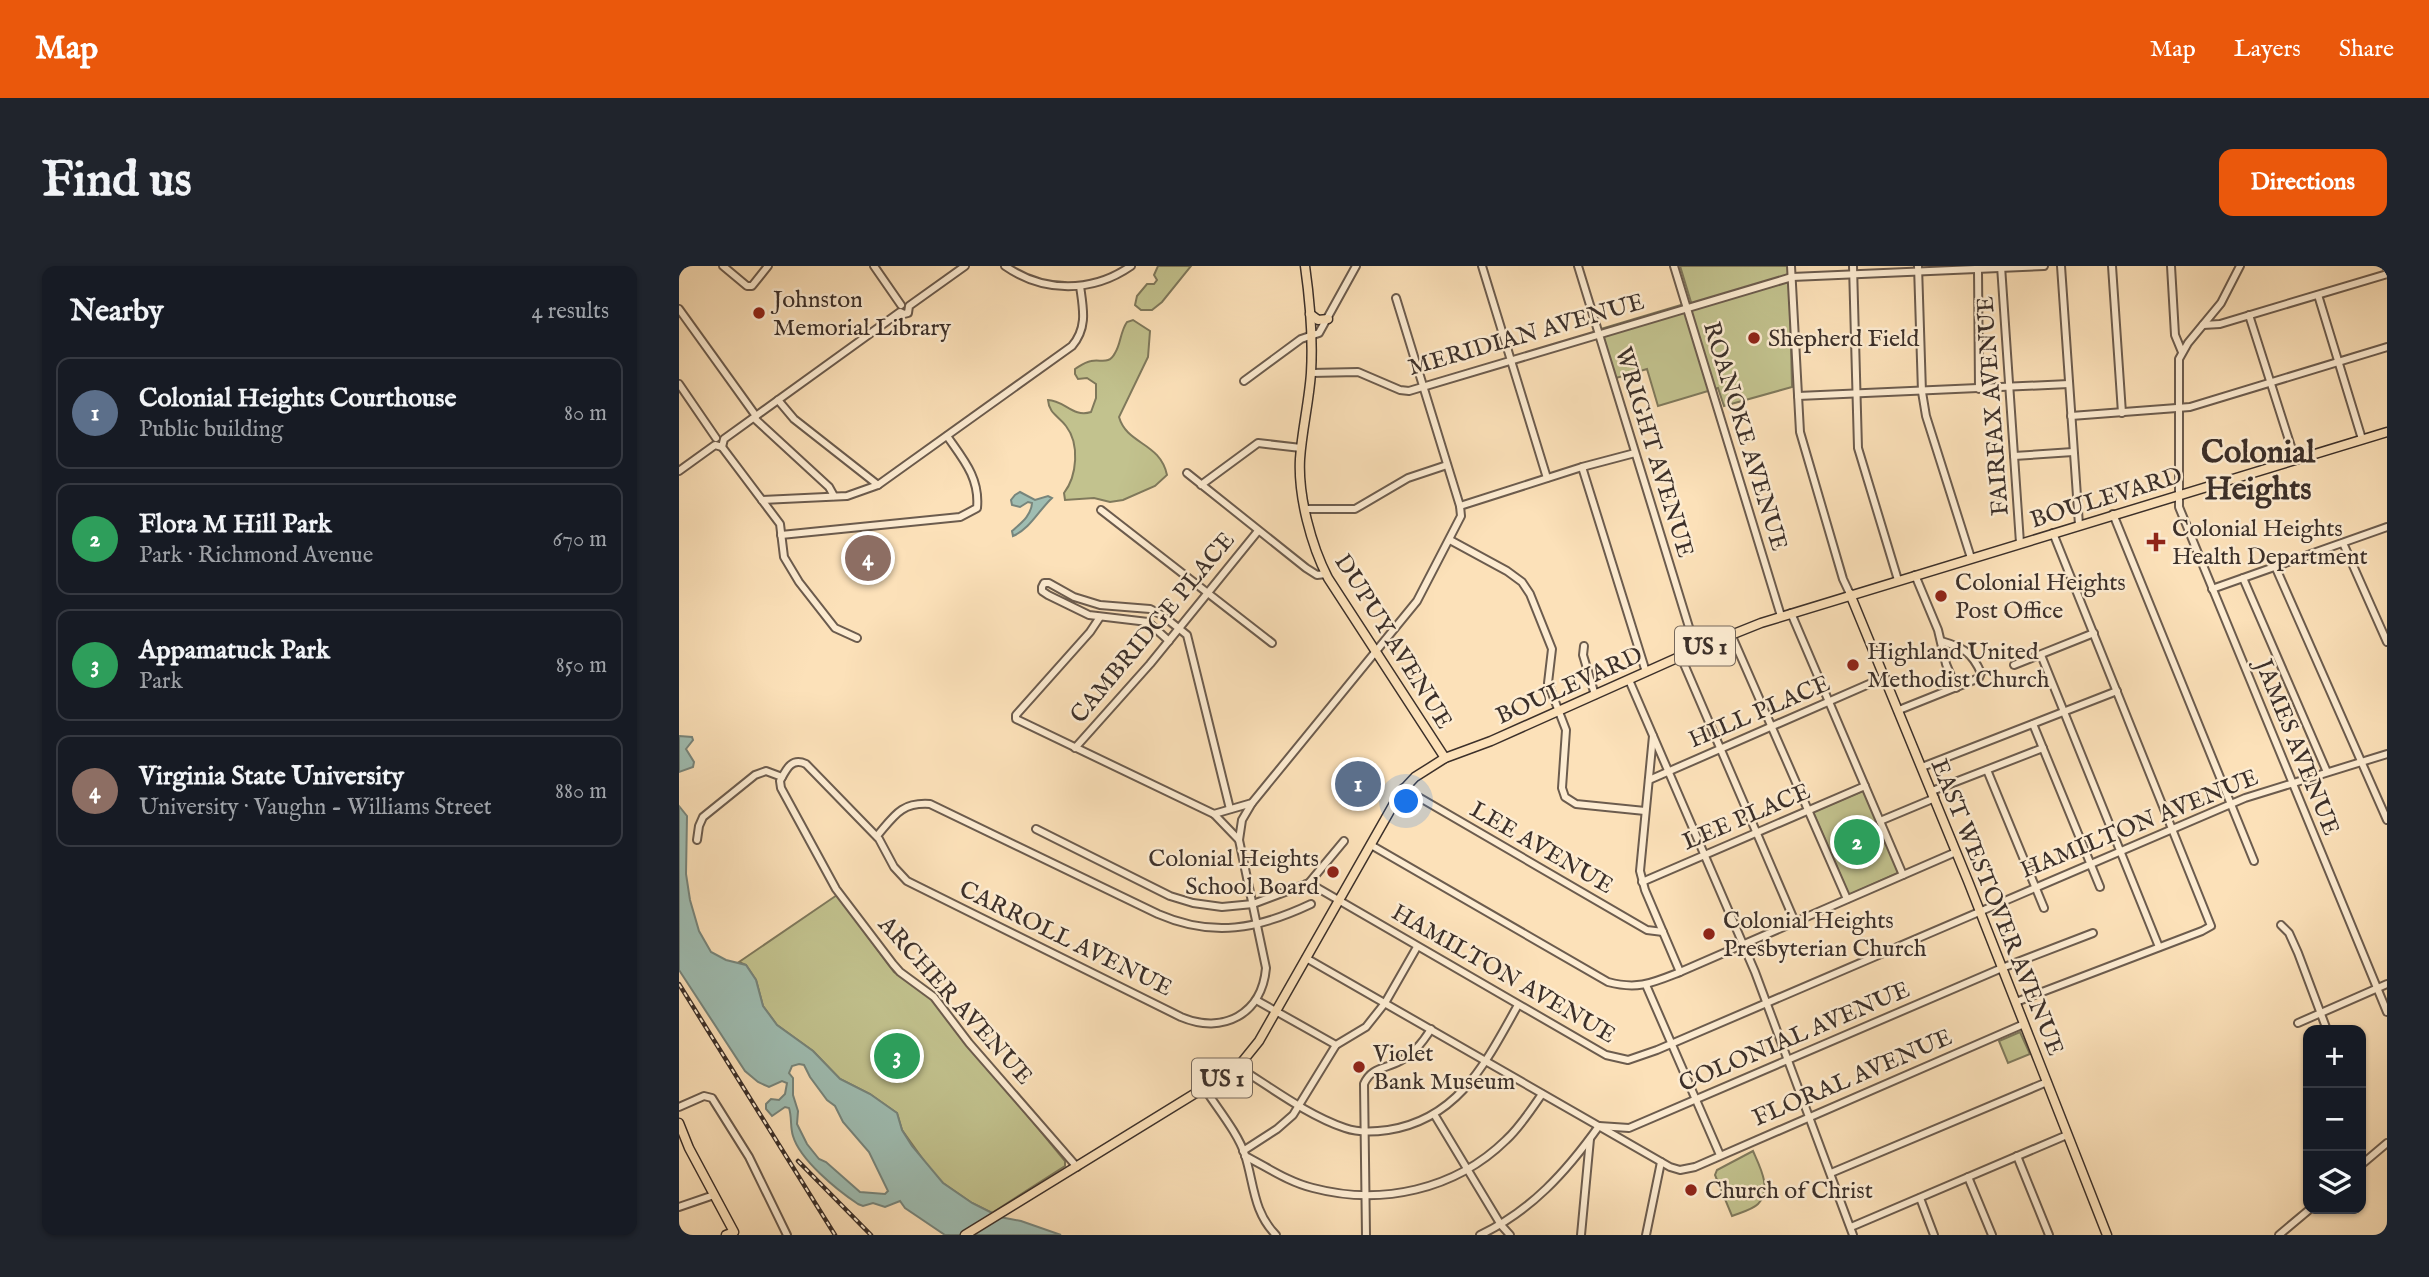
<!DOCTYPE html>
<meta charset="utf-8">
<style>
body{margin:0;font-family:"IM FELL English",serif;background:#20242c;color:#f1f3f6}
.controls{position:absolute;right:21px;bottom:21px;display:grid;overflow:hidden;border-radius:14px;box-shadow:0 2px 5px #0004}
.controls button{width:63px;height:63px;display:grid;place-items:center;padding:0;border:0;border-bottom:2px solid #363941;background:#171b24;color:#f1f3f6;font:35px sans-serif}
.you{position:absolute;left:728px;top:536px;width:24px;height:24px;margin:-18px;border:5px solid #fff;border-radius:50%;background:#1a73e8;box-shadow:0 0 0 10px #1a73e833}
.badge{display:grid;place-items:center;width:46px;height:46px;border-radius:50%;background:#ea580c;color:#fff;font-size:23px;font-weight:700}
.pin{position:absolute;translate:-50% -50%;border:4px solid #fff;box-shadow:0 2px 7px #0006}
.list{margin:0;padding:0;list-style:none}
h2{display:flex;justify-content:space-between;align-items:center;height:91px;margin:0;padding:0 28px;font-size:30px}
h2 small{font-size:23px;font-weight:400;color:#9ea1a6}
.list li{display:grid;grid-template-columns:46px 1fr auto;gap:21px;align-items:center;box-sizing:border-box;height:112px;margin:0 14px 14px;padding:0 14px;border:2px solid #363941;border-radius:14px}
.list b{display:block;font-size:26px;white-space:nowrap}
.list p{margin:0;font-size:23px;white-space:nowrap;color:#9ea1a6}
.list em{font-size:23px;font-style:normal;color:#9ea1a6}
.icon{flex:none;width:38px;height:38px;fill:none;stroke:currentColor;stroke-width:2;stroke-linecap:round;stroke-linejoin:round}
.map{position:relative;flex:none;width:1708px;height:969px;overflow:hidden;border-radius:14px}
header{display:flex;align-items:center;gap:42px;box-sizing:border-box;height:98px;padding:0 35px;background:#ea580c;color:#fff}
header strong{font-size:33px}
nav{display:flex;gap:38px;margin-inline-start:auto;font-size:24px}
.intro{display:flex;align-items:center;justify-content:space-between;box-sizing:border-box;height:168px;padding:0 42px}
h1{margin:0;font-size:49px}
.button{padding:18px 32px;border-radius:14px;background:#ea580c;color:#fff;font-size:24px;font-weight:700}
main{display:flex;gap:42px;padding:0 42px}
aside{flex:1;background:#171b24;border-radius:14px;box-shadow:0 2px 5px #0004}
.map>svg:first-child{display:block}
</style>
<header>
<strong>Map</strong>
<nav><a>Map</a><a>Layers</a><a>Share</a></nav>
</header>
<div class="intro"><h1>Find us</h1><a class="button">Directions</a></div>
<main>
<aside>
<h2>Nearby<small>4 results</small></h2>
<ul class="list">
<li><span class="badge" style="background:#5c6f8a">1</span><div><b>Colonial Heights Courthouse</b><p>Public building</p></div><em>80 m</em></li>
<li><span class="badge" style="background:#2e9e5b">2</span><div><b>Flora M Hill Park</b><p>Park · Richmond Avenue</p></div><em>670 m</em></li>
<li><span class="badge" style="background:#2e9e5b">3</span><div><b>Appamatuck Park</b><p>Park</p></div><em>850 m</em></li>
<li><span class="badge" style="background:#8d6e63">4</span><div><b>Virginia State University</b><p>University · Vaughn - Williams Street</p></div><em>880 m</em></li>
</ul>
</aside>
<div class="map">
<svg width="1708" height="969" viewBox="0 0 1708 969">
<rect width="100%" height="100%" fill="#fce1b9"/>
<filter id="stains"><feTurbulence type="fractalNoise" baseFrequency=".00286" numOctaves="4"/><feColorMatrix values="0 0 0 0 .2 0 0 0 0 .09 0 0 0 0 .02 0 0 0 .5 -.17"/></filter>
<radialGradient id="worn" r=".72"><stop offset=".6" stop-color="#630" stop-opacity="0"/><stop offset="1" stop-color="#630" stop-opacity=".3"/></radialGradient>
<g fill="#c2c28e" stroke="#7f795c" stroke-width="2">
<polygon points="479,0 512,0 483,36 473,44 462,44 456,39 458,30 468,18 475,18 478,14 475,9"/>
<polygon points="1001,0 1110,0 1113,121 1045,140 1039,122 979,140 968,103 937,112 922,63 1012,36"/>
<path d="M454 54 471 65 469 91 440 151C448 179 481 176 488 209L476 220 444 234 431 236 415 232 386 234 385 227C398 210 401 178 387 160 380 150 370 148 369 134 385 134 394 152 412 146L417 132V118L408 112 399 113 396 108V103C401 100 406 96 412 95 422 93 430 99 436 87 442 78 441 66 448 56Z"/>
<polygon points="1186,524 1221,606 1170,629 1134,546"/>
<polygon points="158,629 215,706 252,732 386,895 386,900 313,947 293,937 264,917 253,906 223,864 218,847 191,828 161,813 134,785 98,759 84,740 77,714 67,699 60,696"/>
<polygon points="1341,766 1351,788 1329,797 1320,775"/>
<path d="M1074 885C1080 899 1094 924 1079 938 1073 944 1060 947 1053 950L1036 909 1038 904Z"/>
</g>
<g fill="#9fbdb2" stroke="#77857c" stroke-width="2" fill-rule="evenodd">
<path d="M341 226 356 234 369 230 373 232C360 244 351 263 334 270L333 265C342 257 352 250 353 237L349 236 341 241 333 239 332 234 336 229Z"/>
<polygon points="0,470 13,471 14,474 7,483 15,496 14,501 0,506"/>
<path d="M0 540 8 550 7 608 11 634 20 665 32 686 47 694 67 699 77 714 84 740 98 759 134 785 161 813 191 828 218 847 223 864 233 880 264 917 293 937 321 951 342 955 382 969H266L226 942 221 935 206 941 194 937 184 940 179 938C158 924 121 894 114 870 111 861 113 851 110 842L106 841 93 850 87 843V838L92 833 100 834 106 828 108 817 103 815 90 821 79 816 66 805 0 704ZM120 798 125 799 131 811 148 834 156 840 164 856 190 886 209 925 206 928 181 926 147 896 140 893 128 878 118 858 119 845 114 829V812L110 807 113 800Z"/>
</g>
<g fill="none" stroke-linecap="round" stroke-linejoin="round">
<g stroke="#6c5c4e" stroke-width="10">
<g id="minor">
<polyline points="44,0 68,20 73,20 89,0"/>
<polyline points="195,0 222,39"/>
<path d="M326 0C365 27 413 27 452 0"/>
<polyline points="803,0 868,212"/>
<polyline points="899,0 1017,384"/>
<polyline points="995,0 1102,350"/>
<polyline points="1112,0 1121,166 1164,313 1171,328"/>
<polyline points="1174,0 1179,182 1219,314"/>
<polyline points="1239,0 1243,126 1247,150 1292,292"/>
<polyline points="1322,0 1341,277"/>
<polyline points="1382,0 1400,259"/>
<polyline points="1433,0 1443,147"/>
<polyline points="1492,0 1496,69 1503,86"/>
<polyline points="1561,0 1542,37 1509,77 1500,93 1500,241 1708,746"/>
<polyline points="1299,4 1300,123"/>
<polyline points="1639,29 1683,173"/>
<polyline points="0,43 77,150"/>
<polyline points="1570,49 1616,193"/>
<polyline points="1524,59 1541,58 1708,8"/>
<polyline points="632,107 679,106 721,124 730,125 1113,11 1365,0"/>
<polyline points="565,115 622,73 640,67 677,0"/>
<polyline points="0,118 37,172"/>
<polyline points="1119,130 1390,118"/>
<polyline points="99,134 115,153 199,219"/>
<polyline points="1392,150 1511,141 1708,81"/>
<polyline points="75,152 150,221 155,230"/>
<polyline points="43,181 101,258 105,291 120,316 156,362 178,372"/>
<polyline points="1335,190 1394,186"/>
<polyline points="903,201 967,406"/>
<polyline points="0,205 36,179 43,181 45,173 221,46 225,48 229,47 230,40 286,0"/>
<polyline points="508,207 627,302 638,309 647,308"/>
<polyline points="522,219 579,177 622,182"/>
<path d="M83 234 168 230 199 219 393 80C409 61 404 42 401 20"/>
<polyline points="781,240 903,201 956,187"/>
<polyline points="626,243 676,243 729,212 768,199"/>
<polyline points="422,244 593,377"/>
<polyline points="1434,248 1575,595"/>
<path d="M102 269 281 251 298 242C301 212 284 193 268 170"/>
<polyline points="771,274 828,305 843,316 851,328 873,383 869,417 887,464 883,522 886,531 897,538 966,545"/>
<polyline points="1664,277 1708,376"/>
<polyline points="1596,300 1708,554"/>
<polyline points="1236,309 1259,364 1267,398 1277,422"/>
<polyline points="1564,312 1648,506"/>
<polyline points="1533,323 1708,261"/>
<polyline points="1112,347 1224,609"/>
<polyline points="421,351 411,366 337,449 337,453 535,548 573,537 738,335 782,250 781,240 717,32"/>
<polyline points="1052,368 1168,633"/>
<polyline points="490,375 469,356 410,349 369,329 363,325 363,321 365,317 370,317 395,331 421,339 471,343 483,349 508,369 551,543"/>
<polyline points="905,380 904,389 916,429"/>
<polyline points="1362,389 1480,681"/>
<polyline points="1002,391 1116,656"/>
<polyline points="1335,399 1415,367"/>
<polyline points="950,414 1076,706 1174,969"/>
<path d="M1220 444 1300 412 1302 407C1293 386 1283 381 1262 375"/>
<polyline points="1354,458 1421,621"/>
<polyline points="974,470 961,605 966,624 1001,706"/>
<polyline points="396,482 471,398 579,265"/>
<polyline points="1243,501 1438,425"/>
<polyline points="1308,504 1365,642"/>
<polyline points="970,514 1206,411"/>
<polyline points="724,522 968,664 984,666"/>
<polyline points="1253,525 1364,482"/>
<polyline points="1201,555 1256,532"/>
<polyline points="357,563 491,630 514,637 543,641 574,638 630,617 665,575"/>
<path d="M198 570C215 550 222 536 251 538L479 648C534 672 579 663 632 638"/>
<polyline points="18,574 20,560 24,551 76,509 87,505 103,511"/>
<polyline points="560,574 563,554 573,537"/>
<path d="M692 579 929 716C959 724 973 717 1001 706L1277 586"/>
<polyline points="963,616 1186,520"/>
<polyline points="630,617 927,789 949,794 978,784 1566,532 1708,488"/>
<polyline points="1602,659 1610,667 1619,687 1648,764"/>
<polyline points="627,692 991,901 1001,904 1016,901 1345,758"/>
<polyline points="967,719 1041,889"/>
<polyline points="577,734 657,779"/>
<polyline points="1337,736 1523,665 1532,660 1374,267"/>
<polyline points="1619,757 1708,718"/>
<path d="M559 801C593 822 628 849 666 862 680 867 695 866 709 864 780 853 807 796 839 739"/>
<path d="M526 823C538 842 559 867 566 889 575 917 574 946 597 969"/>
<polyline points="0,841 25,830 33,832 70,891 108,969"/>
<polyline points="755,848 822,959 831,969"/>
<polyline points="564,885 598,863 614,849 657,779 687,761 706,737 738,681"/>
<path d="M566 890C588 901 609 916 634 922 702 940 776 924 827 874 841 861 852 844 863 828"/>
<polyline points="1338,890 1370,969"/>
<polyline points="1682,899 1708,877"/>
<path d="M398 901 290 777 255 731 221 706 214 698 157 623 102 522 101 515C107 504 112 491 127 498L200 573 215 601 228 615 502 751C544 769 583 748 587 702L560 574 535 548"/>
<polyline points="1152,907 1368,816"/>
<polyline points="1289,911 1313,969"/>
<polyline points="1241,932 1255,969"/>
<polyline points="0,941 35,929"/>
<polyline points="1172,961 1388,869"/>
<path d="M687 969 685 818C692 801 707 803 721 795 735 788 744 776 752 763"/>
<path d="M801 969C852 945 887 906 920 860L950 862 1323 702 1414 667"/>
<polyline points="902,969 911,873"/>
<polyline points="967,969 982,896"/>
<polyline points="1600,969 1631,943"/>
</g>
</g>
<g stroke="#3c302a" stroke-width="11">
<g id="major">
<path d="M626 0C631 35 634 72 632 107 630 136 623 164 621 193 619 230 632 279 649 312L766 492"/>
<polyline points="631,48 639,54 649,53"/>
<polyline points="1171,328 1289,615 1428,969"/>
<polyline points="0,857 10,882 55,966 47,969"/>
<polyline points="286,969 559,801 580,775 721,527 736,511 766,492 812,475 1027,379 1082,357 1708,166"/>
</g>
</g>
<use href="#minor" stroke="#fdecd2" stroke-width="6"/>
<use href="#major" stroke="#fce1b9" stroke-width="8"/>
<g stroke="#3c302a" stroke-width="4.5">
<g id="rail">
<polyline points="0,718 156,969"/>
<polyline points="119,895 192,969"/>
</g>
</g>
<use href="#rail" stroke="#fdecd2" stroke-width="2" stroke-dasharray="5" stroke-linecap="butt"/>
</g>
<g fill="#8f2418" stroke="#fdecd2" stroke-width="2.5">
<circle cx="80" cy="47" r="7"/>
<circle cx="1075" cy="72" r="7"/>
<path d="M1473.5 265.5h7v7h7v7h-7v7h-7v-7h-7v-7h7z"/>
<circle cx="1262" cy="330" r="7"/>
<circle cx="1174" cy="399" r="7"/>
<circle cx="654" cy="606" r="7"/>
<circle cx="1030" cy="668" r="7"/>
<circle cx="680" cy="801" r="7"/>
<circle cx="1012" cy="924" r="7"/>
</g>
<g text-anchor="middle" stroke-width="5" stroke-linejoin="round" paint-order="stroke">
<g fill="#fdecd2" stroke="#76685c" stroke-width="2">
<rect x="996" y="360.5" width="60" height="39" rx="5"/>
<rect x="513" y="792.5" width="60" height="39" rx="5"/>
</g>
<g font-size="23" font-weight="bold" fill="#3c302a">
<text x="1026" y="388">US 1</text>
<text x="543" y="820">US 1</text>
</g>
<g font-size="24" fill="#3c302a" stroke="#fdecd2" text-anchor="start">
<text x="94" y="41">Johnston<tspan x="94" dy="28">Memorial Library</tspan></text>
<text x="1089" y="80">Shepherd Field</text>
<text x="1493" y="270">Colonial Heights<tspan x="1493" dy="28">Health Department</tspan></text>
<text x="1276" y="324">Colonial Heights<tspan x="1276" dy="28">Post Office</tspan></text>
<text x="1188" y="393">Highland United<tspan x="1188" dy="28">Methodist Church</tspan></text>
<text x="640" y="600" text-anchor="end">Colonial Heights<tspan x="640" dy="28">School Board</tspan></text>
<text x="1044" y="662">Colonial Heights<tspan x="1044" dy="28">Presbyterian Church</tspan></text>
<text x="694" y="795">Violet<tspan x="694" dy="28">Bank Museum</tspan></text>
<text x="1026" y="932">Church of Christ</text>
</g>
<g font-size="24" fill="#3c302a" stroke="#fdecd2">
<text transform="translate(847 68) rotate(-16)" y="8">MERIDIAN AVENUE</text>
<text transform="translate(1313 140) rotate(-94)" y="8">FAIRFAX AVENUE</text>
<text transform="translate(1067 170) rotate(73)" y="8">ROANOKE AVENUE</text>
<text transform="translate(976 186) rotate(73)" y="8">WRIGHT AVENUE</text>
<text transform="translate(1427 231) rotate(-17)" y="8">BOULEVARD</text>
<text transform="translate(473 361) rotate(-50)" y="8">CAMBRIDGE PLACE</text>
<text transform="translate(715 375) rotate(58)" y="8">DUPUY AVENUE</text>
<text transform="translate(890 419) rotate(-24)" y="8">BOULEVARD</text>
<text transform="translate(1080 445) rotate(-23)" y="8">HILL PLACE</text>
<text transform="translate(1619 481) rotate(68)" y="8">JAMES AVENUE</text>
<text transform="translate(1067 550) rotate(-23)" y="8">LEE PLACE</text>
<text transform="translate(1460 557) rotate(-22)" y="8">HAMILTON AVENUE</text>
<text transform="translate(863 581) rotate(30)" y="8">LEE AVENUE</text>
<text transform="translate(1319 641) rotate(68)" y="8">EAST WESTOVER AVENUE</text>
<text transform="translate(387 672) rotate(26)" y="8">CARROLL AVENUE</text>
<text transform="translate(825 707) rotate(30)" y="8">HAMILTON AVENUE</text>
<text transform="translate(277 734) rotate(48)" y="8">ARCHER AVENUE</text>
<text transform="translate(1115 770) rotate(-23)" y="8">COLONIAL AVENUE</text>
<text transform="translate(1173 811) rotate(-23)" y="8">FLORAL AVENUE</text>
</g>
<g font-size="32" font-weight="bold" fill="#3c302a" stroke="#fdecd2">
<text x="1579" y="196">Colonial<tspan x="1579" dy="37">Heights</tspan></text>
</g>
</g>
<rect width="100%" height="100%" filter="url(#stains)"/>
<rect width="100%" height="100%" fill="url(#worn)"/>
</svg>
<div class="controls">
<button>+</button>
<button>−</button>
<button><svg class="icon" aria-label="layers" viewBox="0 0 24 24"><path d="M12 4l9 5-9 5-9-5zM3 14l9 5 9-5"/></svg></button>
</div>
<div class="you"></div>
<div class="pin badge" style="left:679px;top:518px;background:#5c6f8a">1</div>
<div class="pin badge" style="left:1178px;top:576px;background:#2e9e5b">2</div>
<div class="pin badge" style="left:218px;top:790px;background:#2e9e5b">3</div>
<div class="pin badge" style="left:189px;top:292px;background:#8d6e63">4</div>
</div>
</main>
